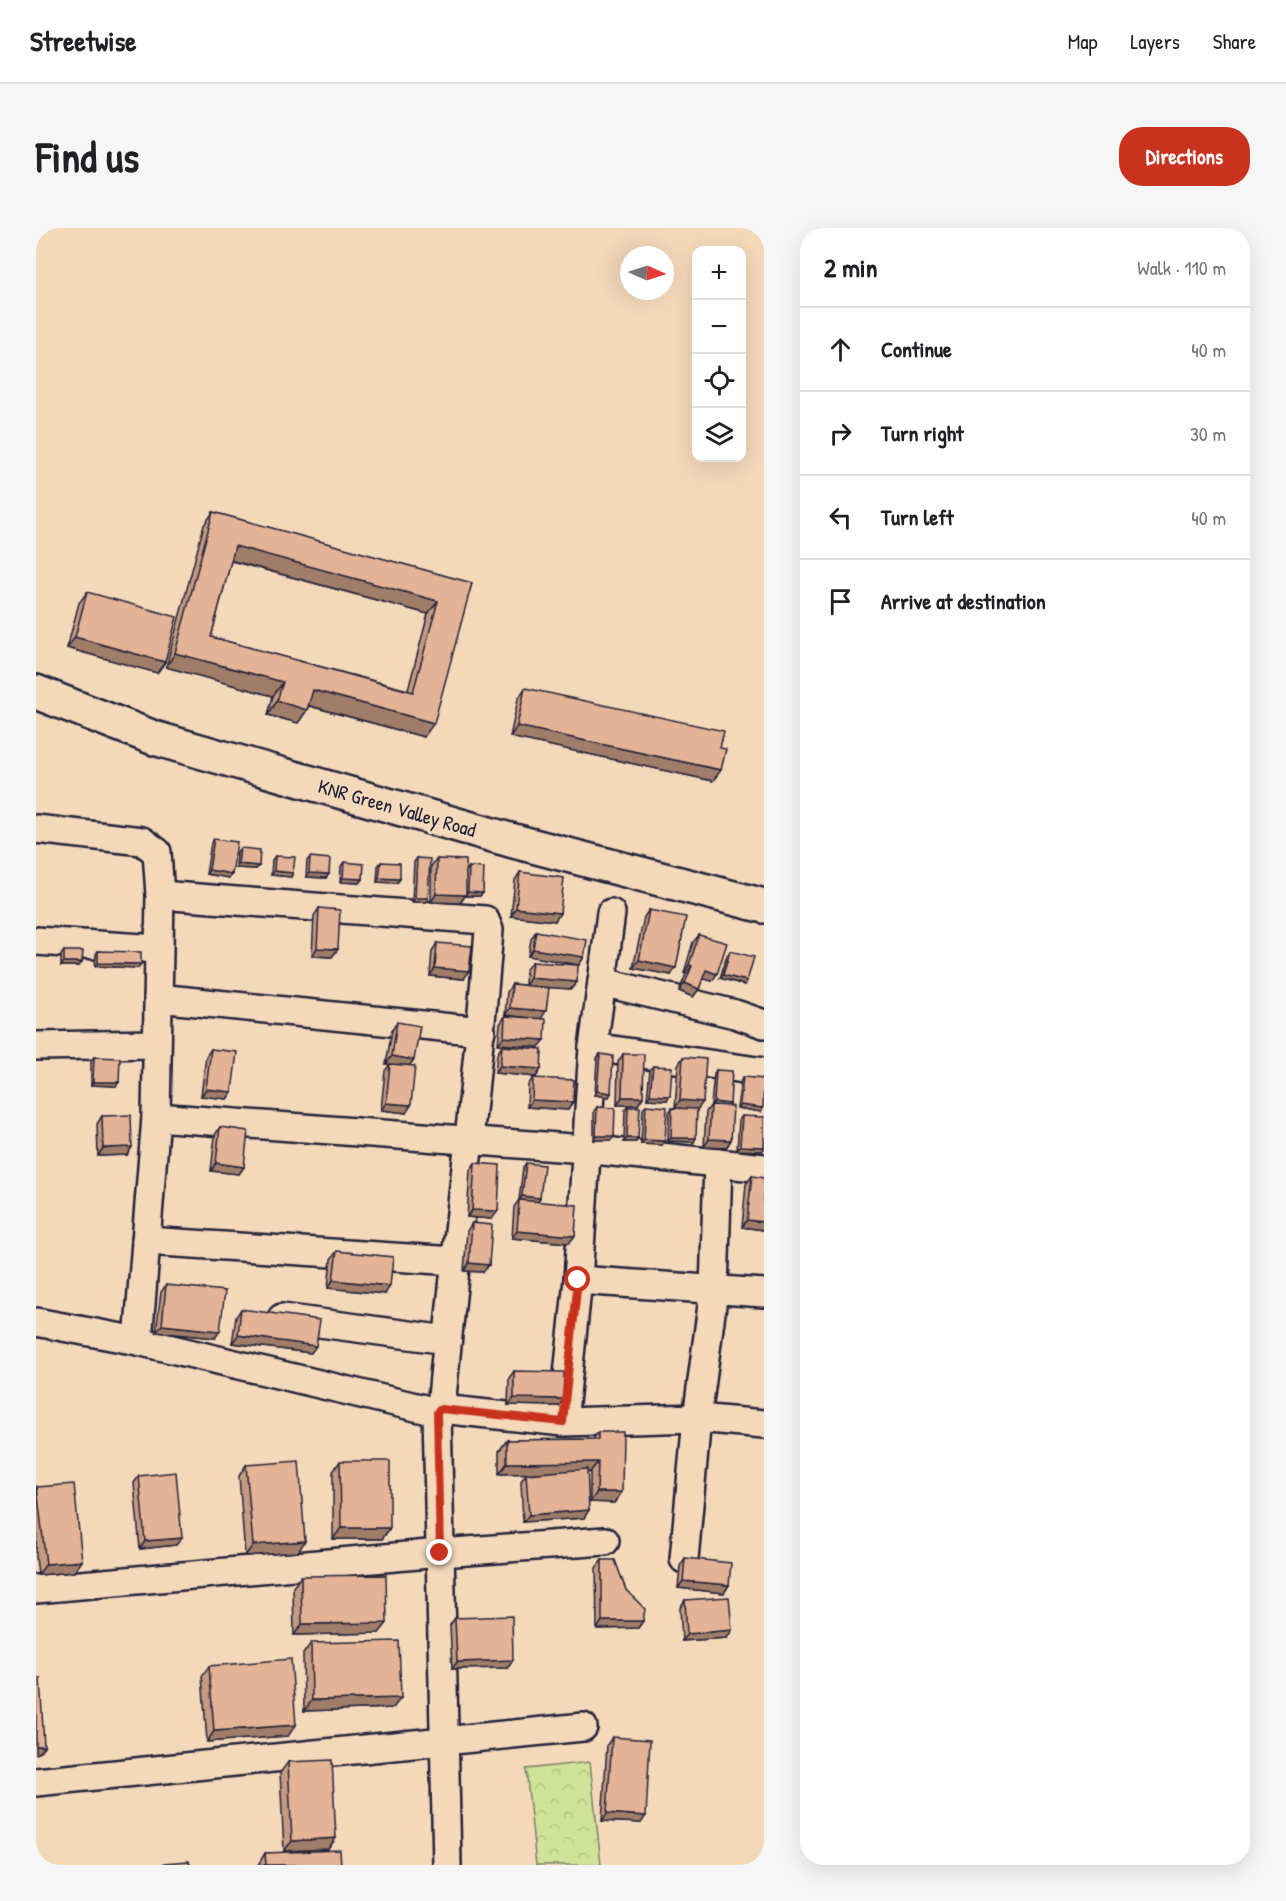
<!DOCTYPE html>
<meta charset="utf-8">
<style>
body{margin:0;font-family:"Patrick Hand",sans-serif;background:#f6f6f6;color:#202124}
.controls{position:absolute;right:18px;top:18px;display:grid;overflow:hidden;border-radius:12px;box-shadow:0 6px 24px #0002}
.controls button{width:54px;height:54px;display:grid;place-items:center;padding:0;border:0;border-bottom:2px solid #e0e0e0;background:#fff;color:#202124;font:30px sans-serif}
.compass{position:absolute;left:584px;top:18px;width:54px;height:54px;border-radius:50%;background:#fff;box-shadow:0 6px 24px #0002;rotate:93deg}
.stop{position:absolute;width:18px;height:18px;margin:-14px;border:4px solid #c8321e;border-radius:50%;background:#fff}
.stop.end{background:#c8321e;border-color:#fff;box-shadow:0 2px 6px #0008}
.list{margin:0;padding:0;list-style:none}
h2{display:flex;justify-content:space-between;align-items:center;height:78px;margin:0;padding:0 24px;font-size:26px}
h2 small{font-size:20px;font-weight:400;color:#757577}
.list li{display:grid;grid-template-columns:39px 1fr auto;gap:18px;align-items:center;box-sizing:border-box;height:84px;padding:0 24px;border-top:2px solid #e0e0e0}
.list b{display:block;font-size:22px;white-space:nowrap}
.list em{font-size:20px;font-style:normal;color:#757577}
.icon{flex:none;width:33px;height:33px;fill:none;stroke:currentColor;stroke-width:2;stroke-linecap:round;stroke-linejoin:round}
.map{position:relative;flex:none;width:728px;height:1637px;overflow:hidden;border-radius:24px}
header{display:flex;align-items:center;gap:36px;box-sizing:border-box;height:84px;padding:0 30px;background:#fff;border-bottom:2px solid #e0e0e0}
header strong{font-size:28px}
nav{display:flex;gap:33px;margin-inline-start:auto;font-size:21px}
.intro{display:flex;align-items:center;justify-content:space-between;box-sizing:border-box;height:144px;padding:0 36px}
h1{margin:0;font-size:42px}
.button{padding:15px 27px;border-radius:24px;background:#c8321e;color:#fff;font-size:21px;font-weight:700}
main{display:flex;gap:36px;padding:0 36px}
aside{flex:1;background:#fff;border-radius:24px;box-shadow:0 6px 24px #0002}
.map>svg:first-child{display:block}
</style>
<header>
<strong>Streetwise</strong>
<nav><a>Map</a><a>Layers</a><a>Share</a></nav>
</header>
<div class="intro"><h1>Find us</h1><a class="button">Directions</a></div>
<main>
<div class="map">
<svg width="728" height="1637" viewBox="0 0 728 1637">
<defs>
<pattern id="park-crowns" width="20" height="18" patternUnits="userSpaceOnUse" patternTransform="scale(1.5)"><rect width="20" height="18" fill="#d0e297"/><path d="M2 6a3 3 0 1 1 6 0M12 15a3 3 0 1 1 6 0" fill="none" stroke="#b2c283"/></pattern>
</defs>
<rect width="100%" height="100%" fill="#f4d8ba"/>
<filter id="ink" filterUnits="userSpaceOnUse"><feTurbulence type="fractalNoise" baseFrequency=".0167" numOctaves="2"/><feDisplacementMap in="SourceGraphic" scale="12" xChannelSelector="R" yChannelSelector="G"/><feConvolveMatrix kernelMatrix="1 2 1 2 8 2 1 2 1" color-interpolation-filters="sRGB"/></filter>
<g filter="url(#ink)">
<polygon fill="url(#park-crowns)" stroke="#798269" stroke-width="1.5" points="554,1534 565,1637 500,1637 490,1541"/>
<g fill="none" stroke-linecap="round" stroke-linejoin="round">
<g stroke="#22223b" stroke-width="32">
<g id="street">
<polyline points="0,601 106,613 121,624 124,667 120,889 102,1113"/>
<path d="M124 667 449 692 453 702C441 862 419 1021 405 1181"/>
<polyline points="0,713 122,721"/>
<polyline points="566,754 575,685"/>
<polyline points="122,770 445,803"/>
<polyline points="0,818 120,816"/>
<polyline points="557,819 728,844"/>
<polyline points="120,889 549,921 728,940"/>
<polyline points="110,1013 419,1033"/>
<polyline points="542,1052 728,1065"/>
<polyline points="246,1090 411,1112"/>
<polyline points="0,1094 102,1113 401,1184 405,1181 527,1194 661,1190 728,1196"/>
<polyline points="401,1184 411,1637"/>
<polyline points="527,1194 542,1052 557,819 566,754 699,786 728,796"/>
<polyline points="648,1331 661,1190 678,1062 682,935"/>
<polyline points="0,1361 404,1325 569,1313"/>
<polyline points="0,1554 547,1499"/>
</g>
</g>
<g stroke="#22223b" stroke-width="38">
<polyline id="secondary" points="0,464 118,510 474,612 728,678"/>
</g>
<use href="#street" stroke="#f4d8ba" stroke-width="27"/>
<use href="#secondary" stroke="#f4d8ba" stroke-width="33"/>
</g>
<g fill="#c49a80" stroke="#22223b" stroke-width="1.5" fill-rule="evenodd">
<path d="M177 284 436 355 388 509 273 478 271 482 262 495 232 487 237 468 130 439 168 297ZM195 333 392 386 372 462 175 409Z"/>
<polygon points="51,364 129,434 121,445 31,420 43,375"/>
<polygon points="489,460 677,553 474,509 482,471"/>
<polygon points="178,611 196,646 193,650 170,646 175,615"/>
<polygon points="204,620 220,641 200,640 201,624"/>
<polygon points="239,628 257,645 255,649 235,647 236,632"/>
<polygon points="274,629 293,646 290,650 270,649 271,633"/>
<polygon points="381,630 392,670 390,674 376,674 378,634"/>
<polygon points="401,631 430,643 433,639 447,665 444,668 429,668 424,675 395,674 395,638"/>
<polygon points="308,634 327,651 324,655 304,654 305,638"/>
<polygon points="345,634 361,655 341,654 342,638"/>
<polygon points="484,644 524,685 519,693 475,688 479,652"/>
<polygon points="283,680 302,721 296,729 276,728 278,688"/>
<polygon points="613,682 635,747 597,740 608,689"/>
<polygon points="500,703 548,729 543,737 492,728 495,711"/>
<polygon points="663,707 676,753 667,750 663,761 657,769 643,763 650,746 648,745 657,714"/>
<polygon points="401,715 428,751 394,748 396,723"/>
<polygon points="28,723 46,734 43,738 25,738 25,727"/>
<polygon points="62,723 102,740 59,738 60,726"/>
<polygon points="694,723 711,753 709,757 684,750 691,727"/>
<polygon points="496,734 541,754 535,761 498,758 505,791 503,819 462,816 464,796 469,788 504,791 469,787 471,764 476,756 489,757 490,741"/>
<polygon points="361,794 373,838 375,877 370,885 345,882 349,843 354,836 350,836 356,802"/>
<polygon points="466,818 505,841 500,849 459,845 461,826"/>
<polygon points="175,821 196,864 191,871 165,868 170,828"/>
<polygon points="564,826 575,865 573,869 559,867 561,830"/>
<polygon points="587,826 602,877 581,877 582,834"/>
<polygon points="58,829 83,854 80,858 55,857 55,832"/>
<polygon points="647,829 661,882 658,914 632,913 633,884 636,880 639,880 642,837"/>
<polygon points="617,838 631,872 611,871 614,841"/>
<polygon points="680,842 694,876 692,878 695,912 690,920 668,919 670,884 675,877 678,846"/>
<polygon points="707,849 727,880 725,884 701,880 705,852"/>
<polygon points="497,850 537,874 532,882 491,879 492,857"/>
<polygon points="610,877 626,917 605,916 607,881"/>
<polygon points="561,879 578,908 575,912 558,912 558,883"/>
<polygon points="592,879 602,910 600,914 588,914 589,882"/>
<polygon points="66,888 91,927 62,928 61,896"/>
<polygon points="706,888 726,923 701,922 703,892"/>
<polygon points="184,899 208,939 203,946 175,943 179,907"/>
<polygon points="439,935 456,991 431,989 434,942"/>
<polygon points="490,935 502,973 533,1015 476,1010 478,979 483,972 487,939"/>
<polygon points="716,948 728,1002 706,999 710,956"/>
<polygon points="436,995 453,1037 447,1044 428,1043 431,1003"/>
<polygon points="301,1023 349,1066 292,1060 295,1031"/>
<polygon points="130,1057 179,1110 120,1104 125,1064"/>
<polygon points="205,1081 275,1125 196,1115 200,1089"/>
<polygon points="478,1143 523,1178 472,1177 473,1150"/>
<polygon points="562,1204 586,1264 578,1275 554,1274 554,1244 551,1245 548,1290 487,1294 485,1253 490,1246 499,1245 463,1246 463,1223 471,1212 557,1211"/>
<polygon points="304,1233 354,1300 346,1311 297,1311 297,1244"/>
<polygon points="210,1237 262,1324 209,1328 203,1248"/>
<polygon points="103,1248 140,1317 104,1321 98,1255"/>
<polygon points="1,1259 46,1333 38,1344 2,1347 0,1330"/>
<polygon points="649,1330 693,1357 688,1365 642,1360 644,1338"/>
<polygon points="566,1332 590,1362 607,1393 602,1400 561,1401 560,1340"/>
<polygon points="265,1348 351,1395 343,1405 258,1407 257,1359"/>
<polygon points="649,1372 691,1410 646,1413 644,1380"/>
<polygon points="419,1390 472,1440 416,1441 414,1397"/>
<polygon points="275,1415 357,1480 268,1483 267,1426"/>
<polygon points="173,1438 252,1508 171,1514 166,1448"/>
<polygon points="576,1509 605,1595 566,1593 571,1517"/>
<polygon points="252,1534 300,1610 292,1621 248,1623 244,1545"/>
<polygon points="229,1625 305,1637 222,1637"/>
</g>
<g fill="#a07d68" stroke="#22223b" stroke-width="1.5">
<polygon points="199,318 402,373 392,386 190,331"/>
<polygon points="39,409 129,434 121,445 31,420"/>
<polygon points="139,425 247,454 237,468 130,439"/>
<polygon points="277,462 398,495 388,509 267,476"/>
<polygon points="241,473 271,482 262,495 232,487"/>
<polygon points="481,498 685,542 677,553 474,509"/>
<polygon points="202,636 223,638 220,641 200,640"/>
<polygon points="173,642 196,646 193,650 170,646"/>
<polygon points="238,643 257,645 255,649 235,647"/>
<polygon points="273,645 293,646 290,650 270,649"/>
<polygon points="307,650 327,651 324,655 304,654"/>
<polygon points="343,650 364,651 361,655 341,654"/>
<polygon points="432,664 447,665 444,668 429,668 424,675 395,674 400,666 429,667"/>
<polygon points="379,670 392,670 390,674 376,674"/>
<polygon points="480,680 524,685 519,693 475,688"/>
<polygon points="281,720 302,721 296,729 276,728"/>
<polygon points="497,721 548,729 543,737 492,728"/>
<polygon points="603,732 640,740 635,747 597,740"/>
<polygon points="28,734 46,734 43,738 25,738"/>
<polygon points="62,735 105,736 102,740 59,738"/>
<polygon points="653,737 656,738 650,746 648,745"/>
<polygon points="399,740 433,743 428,751 394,748"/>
<polygon points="670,742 681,746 676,753 664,750"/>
<polygon points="687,747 711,753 709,757 684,750"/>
<polygon points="494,750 541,754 535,761 489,758"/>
<polygon points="649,755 663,761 657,769 643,763"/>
<polygon points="474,780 510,783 505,791 469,787"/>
<polygon points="468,809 509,812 503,819 462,816"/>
<polygon points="356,828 378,832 372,839 350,836"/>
<polygon points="464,838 505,841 500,849 459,845"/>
<polygon points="57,854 83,854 80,858 55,857"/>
<polygon points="170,861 196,864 191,871 165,868"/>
<polygon points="561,863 575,865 573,869 559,867"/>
<polygon points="614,867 634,868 631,872 611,871"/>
<polygon points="586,869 607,869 602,877 581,877"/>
<polygon points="496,872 537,874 532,882 491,879"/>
<polygon points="644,872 667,874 661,882 639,880"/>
<polygon points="678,874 694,876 691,880 675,878"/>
<polygon points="350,875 375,877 370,885 345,882"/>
<polygon points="704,877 727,880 725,884 701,880"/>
<polygon points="560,908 578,908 575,912 558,912"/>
<polygon points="591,910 602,910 600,914 588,914"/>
<polygon points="635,910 660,910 658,914 632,913"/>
<polygon points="673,911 695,912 690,920 668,919"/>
<polygon points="608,912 629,913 626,917 605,916"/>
<polygon points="704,918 728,919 728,921 726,923 701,922"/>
<polygon points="96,919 91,927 62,928 67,920"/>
<polygon points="180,935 208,939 203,946 175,943"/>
<polygon points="486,968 504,970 502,974 483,972"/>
<polygon points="436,982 462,983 456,991 431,989"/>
<polygon points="711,992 728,994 728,1002 706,999"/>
<polygon points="481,1003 539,1008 533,1015 476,1010"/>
<polygon points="433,1035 453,1037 447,1044 428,1043"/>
<polygon points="297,1052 354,1058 349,1066 292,1060"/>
<polygon points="126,1097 184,1103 179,1110 120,1104"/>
<polygon points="202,1107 280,1118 275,1125 196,1115"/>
<polygon points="478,1170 528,1171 523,1178 472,1177"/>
<polygon points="562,1234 554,1244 463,1246 471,1235"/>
<polygon points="561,1264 586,1264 578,1275 554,1274"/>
<polygon points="553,1282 548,1290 487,1294 493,1287"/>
<polygon points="305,1300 354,1300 346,1311 297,1311"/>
<polygon points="146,1310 140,1317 104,1321 109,1313"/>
<polygon points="269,1313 262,1324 209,1328 217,1317"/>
<polygon points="46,1333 38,1344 2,1347 10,1336"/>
<polygon points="647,1353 693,1357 688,1365 642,1360"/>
<polygon points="566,1393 607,1393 602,1400 561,1401"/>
<polygon points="351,1395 343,1405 258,1407 266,1396"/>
<polygon points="696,1402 691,1410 646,1413 651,1406"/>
<polygon points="477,1432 472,1440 416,1441 421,1434"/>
<polygon points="365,1470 357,1480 268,1483 276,1472"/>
<polygon points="260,1497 252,1508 171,1514 178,1503"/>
<polygon points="0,1518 8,1518 3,1525 0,1526"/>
<polygon points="571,1585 610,1588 605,1595 566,1593"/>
<polygon points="300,1610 292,1621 248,1623 256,1613"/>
</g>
<g fill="#e4b395" stroke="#22223b" stroke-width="1.5" fill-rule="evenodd">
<path d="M177 284 436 355 398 495 277 462 271 482 241 473 247 454 139 425ZM199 318 402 373 377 464 175 409Z"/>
<polygon points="51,364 141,389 129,434 39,409"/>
<polygon points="489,460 688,503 684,520 690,521 685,542 481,498"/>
<polygon points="178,611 201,614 196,646 173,642"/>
<polygon points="204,620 224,622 223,638 202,636"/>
<polygon points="239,628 259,629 257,645 238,643"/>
<polygon points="274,629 294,631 293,646 273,645"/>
<polygon points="381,630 394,631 392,670 379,670"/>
<polygon points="401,631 430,632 430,667 400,666"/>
<polygon points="308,634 328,636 327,651 307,650"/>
<polygon points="345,634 364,635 364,651 343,650"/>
<polygon points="433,639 448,640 447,665 432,664"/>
<polygon points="484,644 528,650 524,685 480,680"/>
<polygon points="283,680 304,682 302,721 281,720"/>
<polygon points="613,682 650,689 640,740 603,732"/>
<polygon points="500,703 551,712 548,729 497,721"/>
<polygon points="663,707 691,715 681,746 670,742 663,761 649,755 656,738 653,737"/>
<polygon points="401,715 436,718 433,743 399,740"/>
<polygon points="28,723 47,723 46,734 28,734"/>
<polygon points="62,723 105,724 105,736 62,735"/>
<polygon points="694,723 718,729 711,753 687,747"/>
<polygon points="496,734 542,737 541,754 494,750"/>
<polygon points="476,756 513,760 510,783 474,780"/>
<polygon points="469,788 510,791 509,812 468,809"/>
<polygon points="361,794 384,798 378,832 356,828"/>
<polygon points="466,818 506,821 505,841 464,838"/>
<polygon points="175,821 201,824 196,864 170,861"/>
<polygon points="564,826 577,828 575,865 561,863"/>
<polygon points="587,826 608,826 607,869 586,869"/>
<polygon points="58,829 84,830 83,854 57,854"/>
<polygon points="647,829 670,831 667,874 644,872"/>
<polygon points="354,836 379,838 375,877 350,875"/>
<polygon points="617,838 636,839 634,868 614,867"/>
<polygon points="680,842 696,843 694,876 678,874"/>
<polygon points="707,849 728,851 727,880 704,877"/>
<polygon points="497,850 538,852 537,874 496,872"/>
<polygon points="610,877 631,879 629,913 608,912"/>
<polygon points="675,877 697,878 695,912 673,911"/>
<polygon points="561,879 579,880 578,908 560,908"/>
<polygon points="592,879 604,879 602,910 591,910"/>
<polygon points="636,880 661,881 660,910 635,910"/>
<polygon points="95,887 96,919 67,920 66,888"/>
<polygon points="706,888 728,889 728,919 704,918"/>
<polygon points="184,899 212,903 208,939 180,935"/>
<polygon points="439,935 464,937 462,983 436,982"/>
<polygon points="490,935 508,937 504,970 486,968"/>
<polygon points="716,948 728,950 728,994 711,992"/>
<polygon points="483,972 541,977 539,1008 481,1003"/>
<polygon points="436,995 456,997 453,1037 433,1035"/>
<polygon points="301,1023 357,1029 354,1058 297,1052"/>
<polygon points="130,1057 189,1063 184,1103 126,1097"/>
<polygon points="205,1081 284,1092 280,1118 202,1107"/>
<polygon points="478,1143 528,1144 528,1171 478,1170"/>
<polygon points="562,1204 587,1204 586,1264 561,1264 562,1234 471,1235 471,1212 562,1211"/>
<polygon points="263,1233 269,1313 217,1317 210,1237"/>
<polygon points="304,1233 354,1233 354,1300 305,1300"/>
<polygon points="551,1241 553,1282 493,1287 490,1246"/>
<polygon points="140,1244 146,1310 109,1313 103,1248"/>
<polygon points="38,1256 46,1333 10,1336 1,1259"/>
<polygon points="649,1330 695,1335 693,1357 647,1353"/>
<polygon points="566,1332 579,1332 590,1362 609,1381 607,1393 566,1393"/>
<polygon points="350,1347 351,1395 266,1396 265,1348"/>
<polygon points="693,1369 696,1402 651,1406 649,1372"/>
<polygon points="476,1388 477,1432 421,1434 419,1390"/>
<polygon points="363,1413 365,1470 276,1472 275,1415"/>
<polygon points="255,1431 260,1497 178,1503 173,1438"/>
<polygon points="0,1450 4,1450 8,1518 0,1518"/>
<polygon points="576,1509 614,1512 610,1588 571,1585"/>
<polygon points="296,1532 300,1610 256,1613 252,1534"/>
<polygon points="304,1622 305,1637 230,1637 229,1625"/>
<polygon points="153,1633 154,1637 128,1637 128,1635"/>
</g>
</g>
<g fill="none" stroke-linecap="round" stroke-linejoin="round" filter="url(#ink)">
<polyline stroke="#c8321e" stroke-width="8" points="404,1325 401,1184 405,1181 527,1194 542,1052"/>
</g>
<g text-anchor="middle" stroke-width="6" stroke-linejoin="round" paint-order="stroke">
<g font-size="20" fill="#22223b" stroke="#f4d8ba">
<text transform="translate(361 580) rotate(16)" y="7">KNR Green Valley Road</text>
</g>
</g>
</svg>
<div class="controls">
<button>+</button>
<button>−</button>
<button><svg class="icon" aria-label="locate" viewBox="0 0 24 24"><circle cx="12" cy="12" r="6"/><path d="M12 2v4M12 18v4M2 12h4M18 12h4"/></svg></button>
<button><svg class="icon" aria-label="layers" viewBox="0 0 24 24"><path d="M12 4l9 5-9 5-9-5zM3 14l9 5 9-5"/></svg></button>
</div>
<svg class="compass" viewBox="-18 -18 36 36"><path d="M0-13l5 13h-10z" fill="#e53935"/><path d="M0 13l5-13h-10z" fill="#757577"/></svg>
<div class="stop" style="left:542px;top:1052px"></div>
<div class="stop end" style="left:404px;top:1325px"></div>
</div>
<aside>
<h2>2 min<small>Walk · 110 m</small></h2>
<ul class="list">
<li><svg class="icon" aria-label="ahead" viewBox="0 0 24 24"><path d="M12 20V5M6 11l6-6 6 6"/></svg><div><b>Continue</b></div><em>40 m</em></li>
<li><svg class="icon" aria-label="right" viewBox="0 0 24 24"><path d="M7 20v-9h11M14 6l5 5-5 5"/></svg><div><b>Turn right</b></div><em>30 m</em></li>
<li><svg class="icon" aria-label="left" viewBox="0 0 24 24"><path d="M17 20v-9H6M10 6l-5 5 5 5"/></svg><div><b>Turn left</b></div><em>40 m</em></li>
<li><svg class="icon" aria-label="arrive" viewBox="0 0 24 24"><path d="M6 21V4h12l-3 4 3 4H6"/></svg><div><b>Arrive at destination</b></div></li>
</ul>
</aside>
</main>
